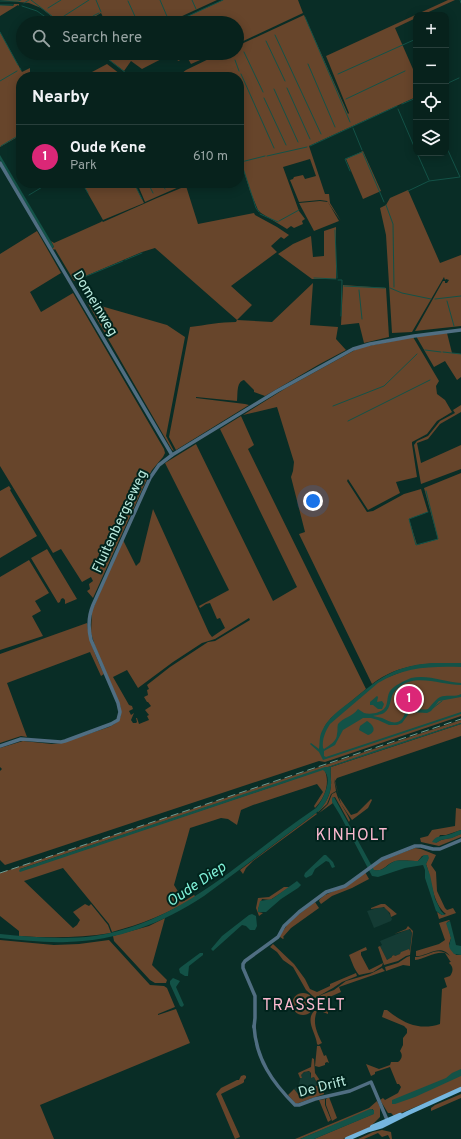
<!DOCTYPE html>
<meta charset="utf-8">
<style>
body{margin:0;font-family:Overpass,sans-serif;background:#102a25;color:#f1f3f6}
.controls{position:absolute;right:12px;top:12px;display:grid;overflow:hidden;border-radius:8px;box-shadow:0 2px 10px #0003}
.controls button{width:36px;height:36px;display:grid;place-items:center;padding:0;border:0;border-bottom:1px solid #283f3b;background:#07221c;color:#f1f3f6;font:20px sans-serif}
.you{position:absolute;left:313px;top:501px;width:14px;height:14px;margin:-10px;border:3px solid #fff;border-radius:50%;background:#1a73e8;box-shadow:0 0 0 6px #1a73e833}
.badge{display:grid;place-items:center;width:26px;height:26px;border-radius:50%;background:#db2777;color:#fff;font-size:13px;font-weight:700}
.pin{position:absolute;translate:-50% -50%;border:2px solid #fff;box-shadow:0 1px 4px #0006}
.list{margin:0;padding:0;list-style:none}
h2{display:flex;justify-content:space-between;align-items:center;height:52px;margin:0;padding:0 16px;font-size:17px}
h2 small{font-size:13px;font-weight:400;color:#98a4a3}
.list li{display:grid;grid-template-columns:26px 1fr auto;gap:12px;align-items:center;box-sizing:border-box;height:64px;padding:0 16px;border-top:1px solid #283f3b}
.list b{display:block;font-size:15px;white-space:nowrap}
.list p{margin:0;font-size:13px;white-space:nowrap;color:#98a4a3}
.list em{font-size:13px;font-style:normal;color:#98a4a3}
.icon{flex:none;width:22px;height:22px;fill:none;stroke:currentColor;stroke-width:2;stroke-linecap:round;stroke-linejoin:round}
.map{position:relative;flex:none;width:461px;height:1139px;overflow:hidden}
.search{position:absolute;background:#07221c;box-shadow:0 2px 10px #0003;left:16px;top:16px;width:228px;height:44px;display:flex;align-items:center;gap:10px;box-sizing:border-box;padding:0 14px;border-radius:22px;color:#98a4a3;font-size:15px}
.panel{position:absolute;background:#07221c;box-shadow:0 2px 10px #0003;left:16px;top:72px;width:228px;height:116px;border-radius:16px}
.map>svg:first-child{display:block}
</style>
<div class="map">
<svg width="461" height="1139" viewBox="0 0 461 1139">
<rect width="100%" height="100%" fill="#092d26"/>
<g fill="#143b34">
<polygon points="381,907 386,908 389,913 392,919 391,921 374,928 367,911"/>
<polygon points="409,929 412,933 410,951 395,956 394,955 392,956 392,957 387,960 380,946 382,945 380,941"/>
<polygon points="306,1071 310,1072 311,1078 314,1077 318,1086 314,1094 302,1099 294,1089 299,1084 301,1075"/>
</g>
<g fill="#67452b" fill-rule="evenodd">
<polygon points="0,0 217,0 167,23 108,23 105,21 101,13 91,19 87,23 84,23 76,16 70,23 60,23 41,8 29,3"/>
<polygon points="223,0 298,0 303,13 237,44 237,23 173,23"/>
<polygon points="448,0 455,0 422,15 416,15 416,18 395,28 416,76 416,97 309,146 325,194 329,194 330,203 341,221 327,201 320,200 299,202 290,180 293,179 294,177 303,175 305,179 316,176 310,159 283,167 299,211 305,219 302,221 303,224 294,228 291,226 287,229 261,213 258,210 250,191 242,165 239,161 239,77 177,77 186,70 221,53 237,53 237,46 304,15 348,114 349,113 326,56"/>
<polygon points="14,4 19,4 19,6 18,5 0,16 0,5 13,6"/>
<polygon points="0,32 22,72 30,68 30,72 25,76 23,74 24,77 21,77 21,135 0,147"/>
<polygon points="118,53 173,53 142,69 131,61 124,71 108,59"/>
<polygon points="174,53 216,53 191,64 187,57 178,61"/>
<polygon points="107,64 124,77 94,77 92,72"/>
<polygon points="363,151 381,191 363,199 346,159"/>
<polygon points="82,183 134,183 144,203 103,220"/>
<polygon points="137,183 188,183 145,202"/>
<path d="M186 186 198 224 254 213 255 215 277 227 289 235 284 239 281 237 271 246 277 252 231 286 252 305 237 320 272 322 313 283 310 325 338 327 336 339 346 350 318 365 265 396 254 392V390L244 380C236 382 238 394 237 401L196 397V398L245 404 249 405 176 450 169 437 190 327C206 325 220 322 236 322L237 320 155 248 142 252 74 281 55 249 54 250 52 248 54 247 51 241 54 243 101 222 102 221 103 222 157 198 160 206 157 198Z"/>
<polygon points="408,190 440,263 461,255 461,326 415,331 443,281 445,281 445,283 447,283 449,280 446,279 445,280 444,277 412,332 392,333 386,235 380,208 386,205 390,198"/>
<polygon points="320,201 328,202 339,221 314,231 299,203"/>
<polygon points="336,227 336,279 312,279 278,254 293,244 311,236 313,257 324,256 324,231"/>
<polygon points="37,231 61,273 30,292 41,312 73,293 164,449 165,453 163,457 152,470 147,479 93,598 87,591 90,589 89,584 93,581 91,577 82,582 61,549 53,553 0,466 0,254"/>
<polygon points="343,285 386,288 389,337 364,343 359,323 341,325"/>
<polygon points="87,302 167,325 185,337 166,436 174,451 172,450"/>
<polygon points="447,333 452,353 461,354 461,377 457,380 445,361 434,367 416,336"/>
<path d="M413 337 439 381 436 386 437 394 445 400 452 412 437 421 427 434 412 442V444L417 477 396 482 400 493 368 510 348 479 347 481 367 512 373 511 404 494 421 489 428 512 409 519 417 545 438 539 424 488 461 473V663C428 663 400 663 372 684L299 534 305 532 291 477 293 471 294 462 277 407 243 415 286 388 355 350 363 347Z"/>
<polygon points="461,405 461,412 440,424 428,439 417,443 421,463 461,445 461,469 421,484 414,445 417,441 428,436 440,421 455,413 453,410"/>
<path d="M241 416 254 445 248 449 366 689 331 718 324 727 376 682 411 668 461 664V716L325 762 319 761 5 865 0 860V771L2 769 0 767V748L23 741 52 744 62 743 109 727C120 722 123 717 120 705L95 646 91 633 92 611 123 540 136 566 140 562 153 509 209 633 212 637 225 628 220 618 217 619 210 603 206 604 200 608 199 606 229 590 165 463 196 444 273 601 297 587 220 429ZM249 618 250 620 215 641 208 642 170 667 147 685 149 689 147 690 148 695 144 697 147 702H148L151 706 145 710 149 715 147 716 149 720 139 724 137 718H136L137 722 136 723H133L131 720 134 713 131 715 129 711 133 709 132 706 129 705 113 677 127 670 138 688 173 662 202 643 215 639Z"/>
<polygon points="9,486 11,489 10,490 37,536 0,558 0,491"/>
<polygon points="47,549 77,599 65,604 65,600 63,598 61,599 60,602 58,603 31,558"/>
<polygon points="29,560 49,593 35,601 41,611 32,616 43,636 0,650 0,577"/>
<path d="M87 623C89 641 96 657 104 674L101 676 90 652 7 683 27 737 21 736 0 743V654Z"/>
<path d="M461 720V723L20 869V871L280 784 323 769 325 771C330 784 325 798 315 808L314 806 323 792 317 784 253 805 241 810 237 825 228 819 221 818 190 828 174 885 184 901 194 895 196 897C169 913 142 924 112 932L109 924 63 868 24 881 73 928 77 925 80 920 73 912 85 904 89 906 91 904 108 925 111 933C80 938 50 938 19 936V931L0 916V873Z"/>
<path d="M461 724V736L337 778 335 781 339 797 351 815 357 813 371 799 372 800 368 808 352 820 341 804 334 779 336 791 331 794 327 804 318 812V811C326 804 332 792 331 780 331 775 330 771 331 767Z"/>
<path d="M336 792C339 803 346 810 350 820L349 822 335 797 332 798 333 803 319 813 328 804 332 794Z"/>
<path d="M456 808 461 809V830L446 835H440L436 843C441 839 445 839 451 838 454 837 457 835 461 834V837L439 846 421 842 420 838 428 836 432 830 455 826Z"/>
<polygon points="316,813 317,814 253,861 246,868 243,874 240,870"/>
<path d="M415 848 421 849 436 855 431 865 436 872 437 891 445 908 447 910 453 908 456 913 439 919 437 912 442 915 446 914C432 903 432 880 426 864L428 859 427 855 422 856 418 861C411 861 402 860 396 861 386 863 384 873 373 870L372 868 383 860Z"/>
<polygon points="365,872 369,879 352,888 332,896 321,904 319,901 320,899 325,895 334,891"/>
<polygon points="284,887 290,887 270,900 262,899 258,909 258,912 263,913 259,916 256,908 258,898 269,897"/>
<polygon points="315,902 319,908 291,928 283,937 284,938 283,939 280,937 280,935 290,921"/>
<polygon points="381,904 385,904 397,914 391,917 390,913 384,907 371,909 371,908"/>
<polygon points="165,918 152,965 167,980 166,983 155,983 150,980 114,941 113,936 149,926"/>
<path d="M449 920 450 921 447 922 451 938 449 944 456 955H461V1088L394 1116 391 1113H388L380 1100 383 1098 385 1100 398 1093 401 1087 399 1084H397L390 1067 375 1072V1074L371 1076 366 1064 379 1069 390 1065 391 1062H398C402 1059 403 1055 400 1051L403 1045V1038L407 1033V1029L404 1026 382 1017 384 1010H387C403 1023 419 1031 440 1024L442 989 447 987 444 978 450 976C453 972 454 967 449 963L451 961H450L445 953C435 951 425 959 415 960V957C430 956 437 945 450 956 441 944 430 954 419 956H416V951L439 944 445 940 439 923Z"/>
<polygon points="408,926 413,931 410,955 406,956 398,961 384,965 378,947 380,946 387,960 392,957 392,956 394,955 395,956 400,954 401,952 409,949 410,951 412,933 410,929 394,934 406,929"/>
<polygon points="0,940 54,945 79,944 109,940 150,985 164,986 167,988 175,1007 158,1014 158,1015 176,1009 190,1043 40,1105 54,1139 0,1139"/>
<polygon points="273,944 294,964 305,979 310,989 317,992 330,986 330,984 356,973 357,976 342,982 333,988 315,998 306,990 293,967 283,960 277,952 270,947"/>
<path d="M366 947 367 950 361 952V955L369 970 383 963 382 966 373 972 359 975C354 969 352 962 349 955Z"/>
<polygon points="410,956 410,966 403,965 386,971 385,967 398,963 407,957"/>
<polygon points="382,968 385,971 339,987 341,992 325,999 320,1004 328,1011 328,1014 315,1009 316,1000 321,995 334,990 346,981 370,974"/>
<circle cx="303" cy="1004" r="11"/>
<path d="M314 1011H317C312 1023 317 1032 322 1043L318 1045 317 1044C316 1033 305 1021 314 1011Z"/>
<polygon points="317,1046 320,1046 324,1056 326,1055 329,1063 327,1062 325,1063 325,1065 319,1067 315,1066"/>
<polygon points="312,1058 314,1059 315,1073 323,1085 324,1094 296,1104 288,1095 294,1089 302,1099 314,1094 311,1089 318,1085 314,1077 311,1078 311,1073 309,1071 304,1072 301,1075 302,1078 300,1078 298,1073 311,1067"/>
<polygon points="244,1075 246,1076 246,1078 244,1080 244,1082 243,1083 221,1094 239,1134 240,1137 235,1139 216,1094 221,1088 237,1080 239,1080 241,1076"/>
<polygon points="461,1094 461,1098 431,1111 431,1108 435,1105"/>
<polygon points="329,1097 337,1118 332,1121 326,1105 326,1099"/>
<polygon points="325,1099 325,1105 331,1120 328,1122 319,1100"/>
<polygon points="377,1101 380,1107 380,1117 369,1128 343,1139 314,1139 373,1114 373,1109 300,1139 295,1139 369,1108"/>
<polygon points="382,1130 391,1132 392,1139 390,1139 388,1135 382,1137 378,1133 364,1139 358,1139 373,1132"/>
</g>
<g fill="#135247">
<polygon points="0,155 52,243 54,247 52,248 0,160"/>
<path d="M432 663H461V667C431 666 404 667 378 683L330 724C325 732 322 739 323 748L324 749C330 745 337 741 337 734 338 730 337 727 338 724 344 717 352 717 358 709 360 710 362 712 364 713 370 715 383 713 386 706 388 701 387 696 390 691 395 685 404 681 411 678 428 674 444 682 461 683V685C440 685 412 671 395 691 389 697 392 708 384 713 380 715 375 715 373 716 376 717 379 717 382 718 389 721 395 726 402 719 405 715 405 711 410 709 414 707 422 711 428 709 433 704 437 696 445 696 451 695 455 697 461 694V697L439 701 431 711 427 713 410 712 402 723 397 725H389L378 720 371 718H363L343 730 335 745 324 751V756L326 757 461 712V714L323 760 319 752 310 744 311 743 319 749C320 743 319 737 322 731 327 719 339 710 350 702 379 679 392 666 432 663Z"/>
<polygon points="377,696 378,697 377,702 382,701 384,704 382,709 378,709 373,705 370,705 370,702"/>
<path d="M367 721C374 725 377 732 368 735L359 730 360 726Z"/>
<path d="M461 723V724L331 767C330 771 331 776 331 780 332 791 327 802 320 810L204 896C163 923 117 941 67 942 45 943 22 940 0 938V934C31 937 63 940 94 936 184 923 244 856 316 808 323 800 334 778 323 770L20 872 19 871 20 869 325 767H328L377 750Z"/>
<path d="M334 797 374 870C384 872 387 864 395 861 398 860 414 861 418 861L424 855H428L429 858 426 864 430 875 435 899 441 911 445 915H442L436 911 425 878V870L423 865 405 868 378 877 372 876 340 815 332 802V798Z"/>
<path d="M461 830V834L452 838 441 840 436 843 432 842C436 835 441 837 447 835 452 834 457 831 461 830Z"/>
<polygon points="324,855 326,855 333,862 335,867 332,868 329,862 326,861 315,869 312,875 306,878 304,876 305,873"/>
<polygon points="297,881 301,885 298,888 281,899 266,912 258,912 258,909 260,901 272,899"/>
<polygon points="252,914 256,916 257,926 255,930 250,930 246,926 242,925 213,951 211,949 222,936 249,915"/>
<polygon points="450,921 456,945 461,946 461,955 454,954 450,949 449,946 451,938 446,923"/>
<polygon points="200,953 203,953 203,955 189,966 188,976 185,976 180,973 179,969 181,967"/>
<polygon points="173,978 180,981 176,987 184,1005 182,1007 180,1006 170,984 170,981"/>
<polygon points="461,1069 461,1076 415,1097 395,1104 392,1104 392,1100 446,1078 452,1073"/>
<polygon points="370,1109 374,1110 374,1114 314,1139 300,1139"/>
</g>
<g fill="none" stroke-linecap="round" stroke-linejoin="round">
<g stroke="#135247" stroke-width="1">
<polyline points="31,0 61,23"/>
<polyline points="96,0 101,12"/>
<polyline points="160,0 169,21"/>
<polyline points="192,0 196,9"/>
<polyline points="460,0 461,3"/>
<polyline points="0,1 18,1 21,0"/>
<polyline points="128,1 138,23"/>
<polyline points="24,3 29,0"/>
<polyline points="0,5 13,5"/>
<polyline points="22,6 37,11 54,23"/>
<polyline points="48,8 61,0"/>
<polyline points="93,16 99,13"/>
<polyline points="305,17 350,122"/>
<polyline points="61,18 89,0"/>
<polyline points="173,23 223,0"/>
<polyline points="0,32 18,65"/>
<polyline points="275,35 321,134"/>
<polyline points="266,41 285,81"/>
<polyline points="244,52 263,92"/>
<polyline points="104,56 126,73"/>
<polyline points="108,58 117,53"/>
<polyline points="235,60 239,71"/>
<polyline points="308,64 335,127"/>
<polyline points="20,68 21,70"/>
<polyline points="129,74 132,77"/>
<polyline points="241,74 274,148"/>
<polyline points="338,74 416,39"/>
<polyline points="87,75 92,73 94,77"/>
<polyline points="0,81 17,71"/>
<polyline points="446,84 459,78"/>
<polyline points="287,88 310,139"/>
<polyline points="274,89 298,142"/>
<polyline points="264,98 286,145"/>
<polyline points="346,99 405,71"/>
<polyline points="402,104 416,98"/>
<polyline points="398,109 416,151"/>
<polyline points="353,128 362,150"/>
<polyline points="1,146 21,134"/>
<polyline points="310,146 397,106"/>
<polyline points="363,153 384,202"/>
<polyline points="417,153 429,180"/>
<polyline points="267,156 307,147"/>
<polyline points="241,162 265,156"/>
<polyline points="242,165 256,208 259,212"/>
<polyline points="350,171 345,159 362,152"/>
<polyline points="82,183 88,193"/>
<polyline points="134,183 142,199"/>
<polyline points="148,183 153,193"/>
<polyline points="162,183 165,189"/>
<polyline points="408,191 429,181 460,177 446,146"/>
<polyline points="29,195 49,183"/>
<polyline points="386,205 393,224 394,287"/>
<polyline points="260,214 278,222"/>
<polyline points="279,221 299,210"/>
<polyline points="335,230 337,278"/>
<polyline points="125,260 142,253"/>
<polyline points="314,278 336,279"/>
<polyline points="77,280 123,261"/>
<polyline points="338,280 342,280 341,316"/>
<polyline points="344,286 385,288"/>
<polyline points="390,288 402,293 431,299"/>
<polyline points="359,290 362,319"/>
<polyline points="435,299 461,296"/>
<polyline points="447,301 454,326"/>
<polyline points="425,350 441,352"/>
<polyline points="443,352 461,354"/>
<polyline points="333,406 384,386 417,354"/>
<polyline points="348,421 430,380"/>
<polyline points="426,491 438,539 416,545 409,519 428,512"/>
<polyline points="433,708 442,701"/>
</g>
<g stroke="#506e82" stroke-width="3.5">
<polyline points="0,163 172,455"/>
<path d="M0 746 21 739 61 742 65 741 111 724 118 720 120 712 118 703 91 640C88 628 88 617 93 605L150 478 159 465 172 455 277 391 353 349 370 344 414 336 461 330"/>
<path d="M254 1026C256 1059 272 1082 295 1105H299L315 1099 350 1091 371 1082 388 1122"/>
<polyline points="254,1027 255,1018 255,996 243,968 243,964 245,961 278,937 284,926 299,912 326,892 345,886 382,859 415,846 421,846 433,849 440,849 461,840"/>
</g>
<g stroke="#75b6df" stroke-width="4.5">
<polyline points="372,1127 400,1115"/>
<polyline points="347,1139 368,1130 382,1126 408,1113 461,1089"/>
</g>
<polyline stroke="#719c92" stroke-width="1" stroke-dasharray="8 4" stroke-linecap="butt" points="0,873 461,719"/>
</g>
<g text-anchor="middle" stroke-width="4" stroke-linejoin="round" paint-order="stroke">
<g font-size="14" fill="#b8e8dc" stroke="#00231c">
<text transform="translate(96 303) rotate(59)" y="5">Domeinweg</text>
<text transform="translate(119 521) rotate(-65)" y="5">Fluitenbergseweg</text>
<text transform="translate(322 1086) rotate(-14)" y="5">De Drift</text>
</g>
<g font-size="15" font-style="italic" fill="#7ff1d8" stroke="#00231c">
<text transform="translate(196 884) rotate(-34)" y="5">Oude Diep</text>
</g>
<g font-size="16" letter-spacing="1" fill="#fbb9cf" stroke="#00231c">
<text x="352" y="840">KINHOLT</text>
<text x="304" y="1010">TRASSELT</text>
</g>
</g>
</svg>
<div class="controls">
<button>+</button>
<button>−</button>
<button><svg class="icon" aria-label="locate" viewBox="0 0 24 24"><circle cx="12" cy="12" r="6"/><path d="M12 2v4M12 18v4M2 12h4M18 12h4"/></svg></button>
<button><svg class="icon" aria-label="layers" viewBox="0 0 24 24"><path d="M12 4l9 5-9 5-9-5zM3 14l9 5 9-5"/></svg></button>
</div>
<div class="you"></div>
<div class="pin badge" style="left:409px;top:699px">1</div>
<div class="search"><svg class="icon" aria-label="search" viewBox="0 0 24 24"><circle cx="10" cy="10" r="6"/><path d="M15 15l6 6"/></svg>Search here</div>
<section class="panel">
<h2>Nearby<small></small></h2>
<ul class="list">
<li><span class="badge">1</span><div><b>Oude Kene</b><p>Park</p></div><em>610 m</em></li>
</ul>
</section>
</div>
